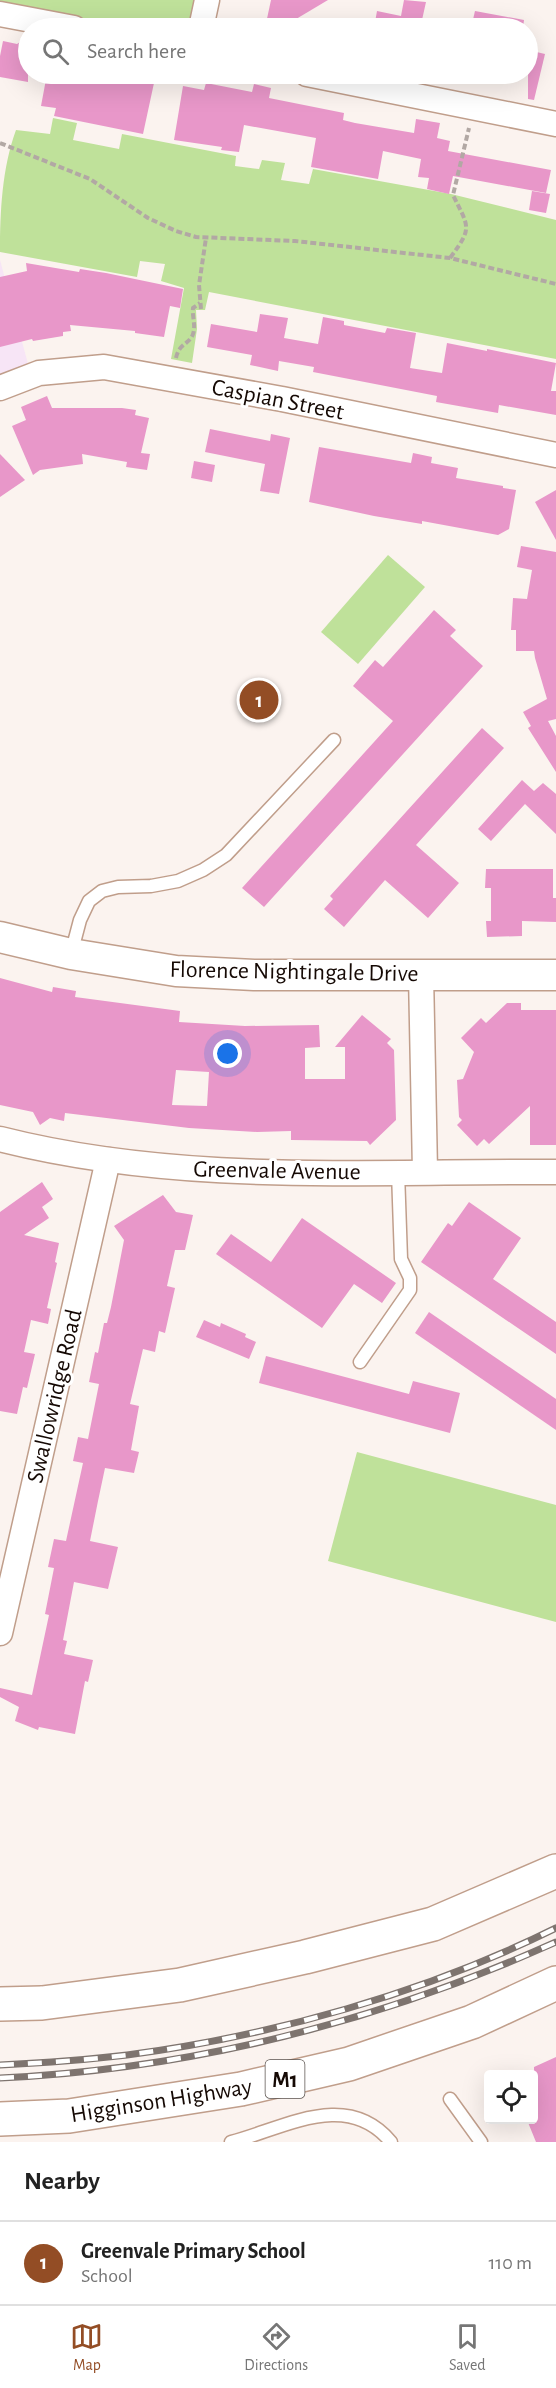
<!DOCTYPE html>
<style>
body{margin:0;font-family:"Alegreya Sans",sans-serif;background:#f6f6f6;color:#222}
.controls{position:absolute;right:18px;bottom:18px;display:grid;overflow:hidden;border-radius:6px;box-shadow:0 6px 24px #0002}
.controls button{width:54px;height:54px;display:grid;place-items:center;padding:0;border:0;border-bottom:2px solid #e0e0e0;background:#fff;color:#222;font:30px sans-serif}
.you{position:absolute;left:228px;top:1054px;width:21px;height:21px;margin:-15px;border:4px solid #fff;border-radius:50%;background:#1a73e8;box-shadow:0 0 0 9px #1a73e833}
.badge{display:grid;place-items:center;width:39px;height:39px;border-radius:50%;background:#934d25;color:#fff;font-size:20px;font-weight:700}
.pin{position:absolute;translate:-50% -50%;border:3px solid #fff;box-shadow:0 2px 6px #0006}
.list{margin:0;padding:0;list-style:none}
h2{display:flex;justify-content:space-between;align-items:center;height:78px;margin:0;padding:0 24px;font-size:26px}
h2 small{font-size:20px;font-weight:400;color:#767676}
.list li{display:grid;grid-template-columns:39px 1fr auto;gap:18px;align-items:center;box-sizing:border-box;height:84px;padding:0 24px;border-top:2px solid #e0e0e0}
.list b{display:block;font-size:22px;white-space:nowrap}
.list p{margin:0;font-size:20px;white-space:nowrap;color:#767676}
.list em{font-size:20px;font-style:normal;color:#767676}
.icon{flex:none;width:33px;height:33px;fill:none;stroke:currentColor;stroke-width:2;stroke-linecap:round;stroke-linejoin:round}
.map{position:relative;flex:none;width:556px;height:2142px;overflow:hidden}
.search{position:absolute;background:#fff;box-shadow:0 6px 24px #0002;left:18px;right:18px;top:18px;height:66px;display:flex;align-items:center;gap:15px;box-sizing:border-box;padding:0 21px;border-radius:33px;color:#767676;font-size:22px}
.sheet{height:162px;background:#fff}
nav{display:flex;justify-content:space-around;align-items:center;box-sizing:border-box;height:84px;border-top:2px solid #e0e0e0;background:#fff;font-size:16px;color:#767676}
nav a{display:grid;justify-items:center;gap:3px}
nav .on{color:#934d25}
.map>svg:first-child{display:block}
</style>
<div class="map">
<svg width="556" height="2142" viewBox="0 0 556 2142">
<rect width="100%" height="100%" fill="#fbf3ef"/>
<polygon fill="#f7e5f6" points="0,260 31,375 0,387"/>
<g fill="#bfe19a">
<polygon points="0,0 205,0 200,28 72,28 0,14"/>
<path d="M53 118 77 123 73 140 119 149 122 134 236 156 235 166 259 169 262 160 285 163 281 180 309 184 313 169 451 194 556 220V359L209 292 205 310H196L197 329 192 363 171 359 184 288 161 281 165 264 140 261 137 277 0 252C0 212 2 168 16 130L50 134Z"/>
<polygon points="388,555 425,587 358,664 321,632"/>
<polygon points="357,1452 556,1505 556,1622 328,1561"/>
</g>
<g fill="#e897c9" fill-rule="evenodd">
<polygon points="271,0 328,0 281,28 265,28"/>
<polygon points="404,0 426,2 422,20 426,20 425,28 374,28 377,11 401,16"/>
<polygon points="475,11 524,20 523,28 471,28"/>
<polygon points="28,37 28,82 0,77 0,56 3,41 17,44"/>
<polygon points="528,50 545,54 534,100 528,99"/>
<polygon points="47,74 103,74 154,83 143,134 54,116 56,108 41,106"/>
<polygon points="206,83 252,92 254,84 271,88 269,98 344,113 343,120 355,123 414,133 416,119 440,123 437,138 450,141 448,151 551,170 546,193 453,176 449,194 427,189 429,178 418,177 421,159 383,151 378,179 311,167 316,138 244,125 239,152 221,150 222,147 174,140 183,86 204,90"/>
<polygon points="532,191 550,194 546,213 529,210"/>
<polygon points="26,263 79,272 80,269 106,273 183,289 180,308 170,306 164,337 135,333 135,331 70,325 71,331 63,332 63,336 33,341 32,339 0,347 0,277 27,271"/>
<polygon points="260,314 288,318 284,338 318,344 323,317 344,321 344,325 385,333 387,328 416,333 410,368 442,373 447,343 487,351 487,349 556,363 551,391 556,391 556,415 499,405 498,413 436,402 437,396 313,372 314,367 279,361 278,371 250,365 252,355 207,347 211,324 257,332"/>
<polygon points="47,396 52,408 122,408 136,410 135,415 149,418 141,453 150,454 147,470 126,467 127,462 82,454 83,464 40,470 33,475 12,426 26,420 21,407"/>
<polygon points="210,429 270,441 271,434 290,438 279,494 260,491 265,464 205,452"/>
<polygon points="319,447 411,463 413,453 432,457 431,463 458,468 456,478 503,486 503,488 516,490 509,529 498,535 422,521 422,524 374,516 309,502"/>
<polygon points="0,454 25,480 0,497"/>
<polygon points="194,461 215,465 212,482 191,478"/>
<polygon points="556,490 556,540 535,502"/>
<polygon points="521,546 556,552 556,719 548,721 556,736 556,772 528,728 531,726 523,712 547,699 535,658 534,651 516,651 516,630 511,630 513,598 527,599 532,570 517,567"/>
<polygon points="434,610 456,630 450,636 483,666 264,907 242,888 393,721 353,686 375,660 383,667"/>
<polygon points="482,728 504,748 416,845 459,883 428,918 385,880 344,927 324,909 333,899 330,896"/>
<polygon points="522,780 534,791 543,783 556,794 556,834 525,804 491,841 478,829"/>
<polygon points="486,869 553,869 553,898 556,898 556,922 522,921 522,936 487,937 486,921 491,921 491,888 485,888"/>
<path d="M0 978 52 992 53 987 76 991 75 997 180 1011 179 1022 245 1026 319 1025 320 1047 305 1048V1079H345V1047H335L362 1015 391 1039 387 1043 394 1050 396 1120 370 1145 367 1141 291 1140V1131L257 1132 189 1128 65 1113 64 1121 50 1118 40 1125 33 1112 0 1105ZM176 1070 209 1072 207 1106 172 1105Z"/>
<polygon points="507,1003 521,1003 521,1010 556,1010 556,1145 530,1145 530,1106 489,1144 484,1139 477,1146 457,1125 462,1120 459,1117 457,1080 463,1079 474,1052 461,1038 481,1018 486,1023"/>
<polygon points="42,1182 53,1199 42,1207 49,1218 24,1235 59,1243 55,1262 57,1263 47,1308 51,1309 48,1324 31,1320 24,1352 35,1354 27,1388 23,1387 17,1414 0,1411 0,1212"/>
<polygon points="163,1195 176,1212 193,1215 185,1250 175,1250 167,1286 175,1288 165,1333 159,1331 155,1352 143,1349 130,1404 139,1406 131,1450 139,1452 134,1473 105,1468 98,1501 90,1541 118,1547 108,1589 74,1582 63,1640 67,1641 64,1654 93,1660 88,1682 85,1681 75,1734 39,1727 38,1730 15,1721 19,1707 0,1697 0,1688 32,1695 49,1615 45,1614 54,1568 48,1567 54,1539 66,1541 83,1463 73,1461 78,1437 88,1439 99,1384 89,1382 95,1352 98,1353 104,1323 107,1323 111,1307 124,1240 114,1226"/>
<polygon points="469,1202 521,1238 493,1279 556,1322 556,1354 421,1262 448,1223 452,1226"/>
<polygon points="302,1218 396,1283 382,1303 354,1284 322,1328 216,1254 231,1234 271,1262"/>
<polygon points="429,1312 556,1399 556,1430 415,1333"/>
<polygon points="204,1320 220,1327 221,1323 246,1334 245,1337 256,1342 249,1359 196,1337"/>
<polygon points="266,1356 409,1394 413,1381 460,1393 450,1433 259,1383"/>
<polygon points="556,2057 556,2142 536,2142 527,2120 534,2120 534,2067"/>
</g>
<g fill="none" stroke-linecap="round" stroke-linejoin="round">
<g stroke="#c09e8b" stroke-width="15">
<g id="service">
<polyline points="71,954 80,920 89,901 102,891 118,887 151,886 178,881 203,870 226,855 334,740"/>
<polyline points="360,1362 410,1290 410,1278 401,1259 398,1172"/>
<polyline points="450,2099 481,2142"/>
<path d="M231 2142C285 2128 347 2089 391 2142"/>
</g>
</g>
<g stroke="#c09e8b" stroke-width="27">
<g id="minor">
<polyline points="0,14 74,28"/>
<polyline points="201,28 207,0"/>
<polyline points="307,74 556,124"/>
<polyline points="0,388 39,373 104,367 282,399 556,455"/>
<polyline points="421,974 425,1171"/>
<path d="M0 1139C181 1185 371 1171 556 1172"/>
<polyline points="0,1633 108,1160"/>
</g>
</g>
<g stroke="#c09e8b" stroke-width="33">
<polyline id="tertiary" points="0,937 71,954 176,971 254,975 556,975"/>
</g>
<g stroke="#c09e8b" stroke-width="36">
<g id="trunk">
<polyline points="0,2004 42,2003 180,1985 305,1957 433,1924 556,1871"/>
<polyline points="0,2119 69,2116 241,2089 349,2064 472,2022 556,1983"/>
</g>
</g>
<g stroke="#b2a8a4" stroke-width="4" stroke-dasharray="6 3" stroke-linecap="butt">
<polyline points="0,143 90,179 148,218 176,231 196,237 295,241 450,258 556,284"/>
<path d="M450 258C473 227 469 228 453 195L469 128"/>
<polyline points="201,309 199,285 206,238"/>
<path d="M176 358C179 343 190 344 193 334 196 326 192 316 193 308L200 303"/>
</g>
<use href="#service" stroke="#fff" stroke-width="12"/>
<use href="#minor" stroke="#fff" stroke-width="24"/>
<use href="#tertiary" stroke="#fff" stroke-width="30"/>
<use href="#trunk" stroke="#fff" stroke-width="33"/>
<g stroke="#7e746f" stroke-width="7">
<g id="rail">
<path d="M0 2065C42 2063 85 2060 127 2055 272 2036 425 1993 556 1928"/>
<path d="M0 2078C193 2069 380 2021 556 1942"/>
</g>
</g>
<use href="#rail" stroke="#fff" stroke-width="4.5" stroke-dasharray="14" stroke-linecap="butt"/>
</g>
<g text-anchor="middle" stroke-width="6" stroke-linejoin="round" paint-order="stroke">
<rect fill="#fff" stroke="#5b534f" stroke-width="1.5" x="265.5" y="2060" width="39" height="38" rx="4.5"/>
<g font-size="22" font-weight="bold" fill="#150904">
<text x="285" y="2087">M1</text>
</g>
<g font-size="24" fill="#150904" stroke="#fff">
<text transform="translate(278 399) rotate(11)" y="8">Caspian Street</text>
<text transform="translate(294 971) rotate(1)" y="8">Florence Nightingale Drive</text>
<text transform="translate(277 1170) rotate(1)" y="8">Greenvale Avenue</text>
<text transform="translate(54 1396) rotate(-77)" y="8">Swallowridge Road</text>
<text transform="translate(161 2100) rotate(-9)" y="8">Higginson Highway</text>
</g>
</g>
</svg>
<div class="controls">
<button><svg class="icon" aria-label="locate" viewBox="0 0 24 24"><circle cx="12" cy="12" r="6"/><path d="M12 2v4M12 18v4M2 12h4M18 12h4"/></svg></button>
</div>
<div class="you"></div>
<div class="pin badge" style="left:259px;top:700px">1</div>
<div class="search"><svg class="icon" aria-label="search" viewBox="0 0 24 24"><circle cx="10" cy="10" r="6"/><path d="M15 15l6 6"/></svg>Search here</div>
</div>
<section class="sheet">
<h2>Nearby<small></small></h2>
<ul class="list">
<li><span class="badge">1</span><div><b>Greenvale Primary School</b><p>School</p></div><em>110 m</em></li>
</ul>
</section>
<nav>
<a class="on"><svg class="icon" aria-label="map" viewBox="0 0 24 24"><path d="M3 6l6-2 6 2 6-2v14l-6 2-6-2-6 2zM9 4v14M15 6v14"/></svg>Map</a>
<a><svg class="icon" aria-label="directions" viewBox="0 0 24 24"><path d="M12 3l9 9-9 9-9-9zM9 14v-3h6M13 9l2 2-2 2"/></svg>Directions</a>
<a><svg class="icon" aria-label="saved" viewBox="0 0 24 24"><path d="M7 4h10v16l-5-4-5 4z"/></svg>Saved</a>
</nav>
